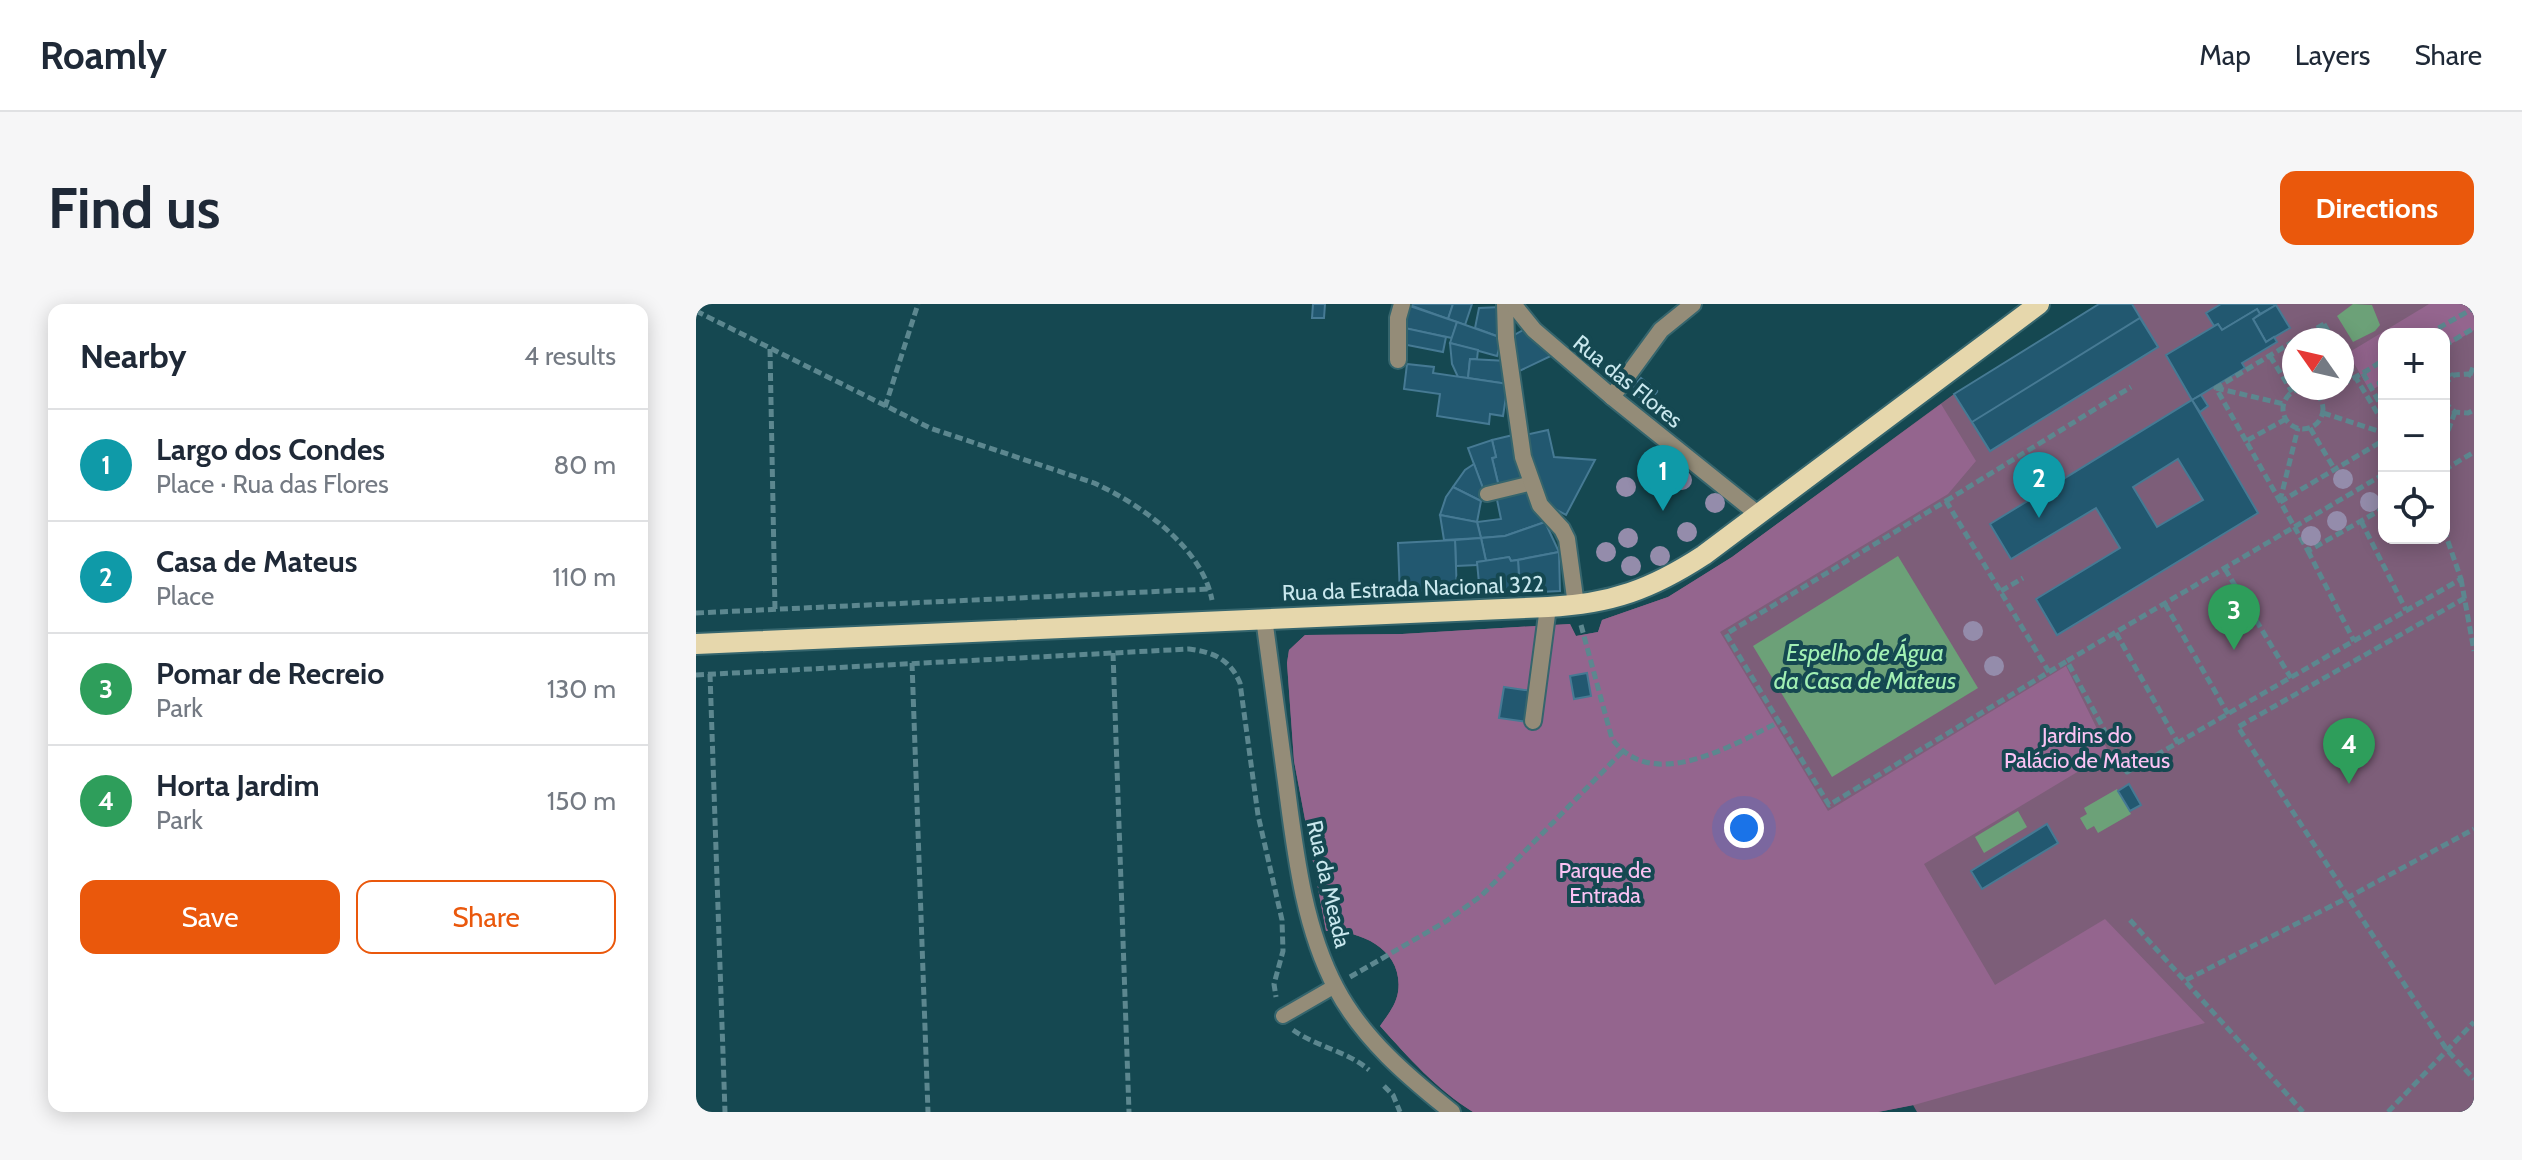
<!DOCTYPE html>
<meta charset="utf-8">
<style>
body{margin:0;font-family:Cabin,sans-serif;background:#f6f6f7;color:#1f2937}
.controls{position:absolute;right:24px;top:24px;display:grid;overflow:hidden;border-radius:16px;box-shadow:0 4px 20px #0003}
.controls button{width:72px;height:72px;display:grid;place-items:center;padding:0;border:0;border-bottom:2px solid #e0e1e3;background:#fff;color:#1f2937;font:40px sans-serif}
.compass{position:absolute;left:1586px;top:24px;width:72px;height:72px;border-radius:50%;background:#fff;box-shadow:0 4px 20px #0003;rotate:304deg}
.you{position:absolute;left:1048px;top:524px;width:28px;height:28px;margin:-20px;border:6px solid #fff;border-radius:50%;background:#1a73e8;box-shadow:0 0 0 12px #1a73e833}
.badge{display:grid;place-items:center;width:52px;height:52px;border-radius:50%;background:#ea580c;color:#fff;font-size:26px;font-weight:700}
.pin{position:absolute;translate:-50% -66px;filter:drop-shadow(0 2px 4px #0008)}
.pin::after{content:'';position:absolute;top:42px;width:28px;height:24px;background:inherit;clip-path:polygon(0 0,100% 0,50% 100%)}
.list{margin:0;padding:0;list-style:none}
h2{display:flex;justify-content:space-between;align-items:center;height:104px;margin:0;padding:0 32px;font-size:34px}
h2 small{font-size:26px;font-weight:400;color:#747a83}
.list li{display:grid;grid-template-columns:52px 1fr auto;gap:24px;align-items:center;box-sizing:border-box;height:112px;padding:0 32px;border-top:2px solid #e0e1e3}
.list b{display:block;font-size:30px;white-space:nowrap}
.list p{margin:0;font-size:26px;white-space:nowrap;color:#747a83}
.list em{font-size:26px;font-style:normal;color:#747a83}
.actions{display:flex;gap:16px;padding:24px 32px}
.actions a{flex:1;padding:18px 0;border:2px solid #ea580c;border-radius:16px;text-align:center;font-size:28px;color:#ea580c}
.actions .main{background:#ea580c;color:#fff}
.icon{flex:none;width:44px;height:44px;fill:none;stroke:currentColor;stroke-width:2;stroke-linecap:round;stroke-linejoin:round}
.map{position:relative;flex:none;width:1778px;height:808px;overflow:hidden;border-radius:16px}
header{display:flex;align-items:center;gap:48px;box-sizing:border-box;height:112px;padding:0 40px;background:#fff;border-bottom:2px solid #e0e1e3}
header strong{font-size:38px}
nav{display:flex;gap:44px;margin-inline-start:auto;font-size:28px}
.intro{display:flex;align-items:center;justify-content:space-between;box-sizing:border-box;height:192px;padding:0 48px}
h1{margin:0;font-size:56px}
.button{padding:20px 36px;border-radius:16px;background:#ea580c;color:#fff;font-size:28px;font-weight:700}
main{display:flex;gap:48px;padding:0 48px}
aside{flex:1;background:#fff;border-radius:16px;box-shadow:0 4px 20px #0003}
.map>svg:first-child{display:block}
</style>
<header>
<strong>Roamly</strong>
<nav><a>Map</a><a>Layers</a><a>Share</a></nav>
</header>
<div class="intro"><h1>Find us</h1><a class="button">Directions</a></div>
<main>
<aside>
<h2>Nearby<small>4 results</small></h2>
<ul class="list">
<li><span class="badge" style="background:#0f9aa8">1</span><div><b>Largo dos Condes</b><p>Place · Rua das Flores</p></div><em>80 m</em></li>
<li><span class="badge" style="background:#0f9aa8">2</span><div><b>Casa de Mateus</b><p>Place</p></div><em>110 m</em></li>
<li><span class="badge" style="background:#2e9e5b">3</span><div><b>Pomar de Recreio</b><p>Park</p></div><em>130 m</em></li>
<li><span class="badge" style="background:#2e9e5b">4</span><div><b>Horta Jardim</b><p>Park</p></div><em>150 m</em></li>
</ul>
<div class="actions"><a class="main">Save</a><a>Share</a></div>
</aside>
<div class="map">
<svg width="1778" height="808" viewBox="0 0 1778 808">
<rect width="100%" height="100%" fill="#154851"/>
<path fill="#7d5e79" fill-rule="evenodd" d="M1403 0H1778V808H1221L1217 801 1182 808H777C740 785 713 754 684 722 691 712 700 701 702 688 708 646 665 626 630 627L598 457 591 359 593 346 609 331 706 330 874 320 880 332 902 328 906 316 972 293 1036 253 1258 90ZM1688 30H1748V234H1688ZM1598 36H1646V84H1598Z"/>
<g fill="#94658e">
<polygon points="1733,0 1778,0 1778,26 1748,44 1748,30 1688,30 1688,79 1674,87 1652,49"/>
<path d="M1245 100 1280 157 1252 190 1024 328 1132 507 1370 362 1413 449 1228 560 1299 681 1409 615 1509 719 1218 801 1182 808H777C740 785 713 754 684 722 691 712 700 701 702 688 708 646 665 626 630 627L598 457 591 359 593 346 609 331 706 330 874 320 880 332 902 328 906 316 972 293 1036 253Z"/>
</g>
<g fill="#6ca178">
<polygon points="1657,0 1676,1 1684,21 1679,27 1657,38 1641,12"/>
<polygon points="1202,252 1282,384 1136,473 1057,342"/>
<polygon points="1421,485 1435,510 1402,529 1398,522 1391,526 1384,514 1391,510 1388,504"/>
<polygon points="1322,507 1331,523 1288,549 1279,533"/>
</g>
<g fill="#225870" stroke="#467a94" stroke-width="2" fill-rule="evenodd">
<polygon points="617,0 629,0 628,14 616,14"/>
<polygon points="711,0 757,0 752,15"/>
<polygon points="757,0 776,0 769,21 752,15"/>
<polygon points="1403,0 1436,0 1462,43 1294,147 1258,90"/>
<polygon points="1525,0 1580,0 1580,1 1564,10 1561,5 1526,26 1522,20 1518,22 1510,9"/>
<polygon points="711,1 761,18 756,34 707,24"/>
<polygon points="1580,1 1594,24 1570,38 1557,15"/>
<polygon points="805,3 806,34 779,24 783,4"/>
<polygon points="1561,5 1564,10 1557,15 1570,38 1578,33 1581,38 1546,59 1549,64 1496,96 1470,51 1522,20 1526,26"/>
<polygon points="1444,14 1462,43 1294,147 1276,118"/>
<polygon points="761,18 806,34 801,52 754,39"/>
<polygon points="709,24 750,33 747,48 706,40"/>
<polygon points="829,25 857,51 819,69 813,34"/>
<polygon points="754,39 782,46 781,55 774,55 772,74 762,73 756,60"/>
<polygon points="774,55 811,57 812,80 772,74"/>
<polygon points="711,60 738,63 737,69 812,80 807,112 794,110 793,120 741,112 744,90 708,85"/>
<polygon points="945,74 961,87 951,99 935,86"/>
<polygon points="949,78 961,88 951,100 940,90"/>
<polygon points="1505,91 1512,102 1504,108 1496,96"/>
<path d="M1496 96 1562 209 1361 331 1340 295 1424 244 1400 204 1315 255 1294 220ZM1482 155 1507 196 1461 223 1437 183Z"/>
<polygon points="852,126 858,153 899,156 870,211 844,197 829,131"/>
<polygon points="817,131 827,178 803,183 796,154 800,153 796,136"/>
<polygon points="796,136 800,153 796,154 803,183 788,187 772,144"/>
<polygon points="778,160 788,187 785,197 757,183 769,166"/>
<polygon points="757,183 785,197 781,218 744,211 750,193"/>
<polygon points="828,185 829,189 835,188 849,218 809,232 785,234 781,218 805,215 800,191"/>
<polygon points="744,211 781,218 785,234 748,236"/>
<polygon points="849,218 863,248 815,257 813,253 790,257 785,234 809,232"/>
<polygon points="785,234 790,257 781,258 781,261 760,262 759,236"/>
<polygon points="759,236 761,290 704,293 702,239"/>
<polygon points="863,248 864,287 824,289 822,256"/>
<polygon points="813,253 815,257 822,256 824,289 784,290 781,258"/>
<polygon points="891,369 895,392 878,395 874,372"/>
<polygon points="808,383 836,387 831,418 803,414"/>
<polygon points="1433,480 1445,501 1434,507 1422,487"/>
<polygon points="1351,520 1362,539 1286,585 1275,567"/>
</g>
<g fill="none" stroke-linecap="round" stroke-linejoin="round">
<g stroke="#35656d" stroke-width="18">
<g id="service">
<polyline points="791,190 836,179"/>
<polyline points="587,712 639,682"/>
</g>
</g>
<g stroke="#35656d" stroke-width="20">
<g id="minor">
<polyline points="809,0 810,34 827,153 844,201 866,225 871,235 880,301"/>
<polyline points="817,0 838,26 916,93 1063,211"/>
<polyline points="702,56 702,14 706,0"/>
<polyline points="916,93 965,26 997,0"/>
<path d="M568 314C575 369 583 423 590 478 599 546 607 622 640 684 667 735 712 773 756 808"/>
<polyline points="837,417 852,303"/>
</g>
</g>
<g stroke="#35656d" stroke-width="24">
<path id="primary" d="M0 340 852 303C915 300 956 285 1008 251L1343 0"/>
</g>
<g stroke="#5c878f" stroke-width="5" stroke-dasharray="8 4" stroke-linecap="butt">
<path d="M0 7 234 124 398 179C444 200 506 243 516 296"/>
<polyline points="1628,20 1637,36"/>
<polyline points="1732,30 1778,4"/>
<polyline points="1600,36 1628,20"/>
<polyline points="1624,36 1628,21"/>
<polyline points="1748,42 1778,24"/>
<polyline points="74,45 79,306"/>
<polyline points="1646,51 1688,120"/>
<polyline points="1574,52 1596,88"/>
<polyline points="1748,59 1756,72"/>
<polyline points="1667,69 1688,56"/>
<polyline points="1774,71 1778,61"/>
<polyline points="1646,80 1667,69 1688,107"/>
<polyline points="1688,80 1683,79 1688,88"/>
<polyline points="1748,81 1758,71 1772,70 1778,73"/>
<polyline points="1520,84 1588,100"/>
<circle cx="1607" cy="105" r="20"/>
<polyline points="1624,93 1639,84"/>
<polyline points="1748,98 1759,108 1772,109 1778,106"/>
<polyline points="189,103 222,0"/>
<polyline points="1627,109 1688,129"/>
<polyline points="1590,115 1550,137 1612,247 1688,204"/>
<polyline points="1614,124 1639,166"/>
<polyline points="1550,137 1520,84 1598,37"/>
<polyline points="1748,138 1759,108"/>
<polyline points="1748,166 1778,148"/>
<polyline points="1688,170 1371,357 1431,468 1765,275 1748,226"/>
<polygon points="1250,197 1353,368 1133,501 1030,330"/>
<polyline points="1250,197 1435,83"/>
<polyline points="1584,197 1602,124"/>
<polyline points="1584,198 1688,136"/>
<polyline points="1665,217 1710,306"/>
<polyline points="1612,247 1658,337"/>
<polyline points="1529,265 1595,374"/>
<polyline points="1765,275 1778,347"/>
<polyline points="1305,287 1327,274"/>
<polyline points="1769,294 1542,423 1751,746 1778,775"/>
<polyline points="1469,300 1532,410"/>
<polyline points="0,309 514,285"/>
<path d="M885 321 916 435C957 490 1036 441 1083 418"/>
<polyline points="1420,329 1482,439"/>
<polyline points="417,349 433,808"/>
<polyline points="216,359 232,808"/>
<polyline points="1353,368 1371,357"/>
<polyline points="14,370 29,808"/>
<path d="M0 371 493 345C517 348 534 355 544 379L562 511 586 616 587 647 578 680 580 693"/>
<polyline points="1434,616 1607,808"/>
<polyline points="654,673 749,618 785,592 926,448"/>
<polyline points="1490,676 1651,594 1778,525"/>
<path d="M597 726C621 743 651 747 673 766"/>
<polyline points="688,782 697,791 704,808"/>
<polyline points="1692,808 1778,718"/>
</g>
<use href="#service" stroke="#948c78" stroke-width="14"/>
<use href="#minor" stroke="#948c78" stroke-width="16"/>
<use href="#primary" stroke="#e6d7ac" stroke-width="20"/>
</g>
<g fill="#948cab">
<circle cx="955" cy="162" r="10"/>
<circle cx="1647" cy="175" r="10"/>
<circle cx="986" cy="176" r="10"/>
<circle cx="930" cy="183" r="10"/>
<circle cx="1674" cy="198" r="10"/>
<circle cx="1019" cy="199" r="10"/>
<circle cx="1641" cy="217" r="10"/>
<circle cx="991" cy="228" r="10"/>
<circle cx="1615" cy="232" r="10"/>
<circle cx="932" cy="234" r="10"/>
<circle cx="910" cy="248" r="10"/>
<circle cx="964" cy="252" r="10"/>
<circle cx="935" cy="262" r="10"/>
<circle cx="1277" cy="327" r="10"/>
<circle cx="1298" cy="362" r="10"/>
</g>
<g text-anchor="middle" stroke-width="8" stroke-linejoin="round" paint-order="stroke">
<g font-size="22" fill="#c9e8ee" stroke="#154851">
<text transform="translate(932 77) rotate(39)" y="8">Rua das Flores</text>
<text transform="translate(717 284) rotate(-2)" y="8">Rua da Estrada Nacional 322</text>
<text transform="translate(633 580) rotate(77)" y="8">Rua da Meada</text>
</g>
<g font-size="22" fill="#fbc3f4" stroke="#154851">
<text x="1391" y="439">Jardins do<tspan x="1391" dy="25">Palácio de Mateus</tspan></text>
<text x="909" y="574">Parque de<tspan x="909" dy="25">Entrada</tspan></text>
</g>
<g font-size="24" font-style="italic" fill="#a1efb3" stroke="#154851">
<text x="1169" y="357">Espelho de Água<tspan x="1169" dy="28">da Casa de Mateus</tspan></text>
</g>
</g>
</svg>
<div class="controls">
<button>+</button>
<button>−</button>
<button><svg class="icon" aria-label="locate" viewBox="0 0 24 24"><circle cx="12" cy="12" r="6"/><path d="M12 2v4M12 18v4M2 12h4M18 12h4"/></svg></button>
</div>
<svg class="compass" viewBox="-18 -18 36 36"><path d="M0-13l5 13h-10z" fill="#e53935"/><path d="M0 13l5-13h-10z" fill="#747a83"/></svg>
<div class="you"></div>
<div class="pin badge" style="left:967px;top:207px;background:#0f9aa8">1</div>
<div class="pin badge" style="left:1343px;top:214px;background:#0f9aa8">2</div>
<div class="pin badge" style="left:1538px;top:346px;background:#2e9e5b">3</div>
<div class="pin badge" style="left:1653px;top:480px;background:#2e9e5b">4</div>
</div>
</main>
